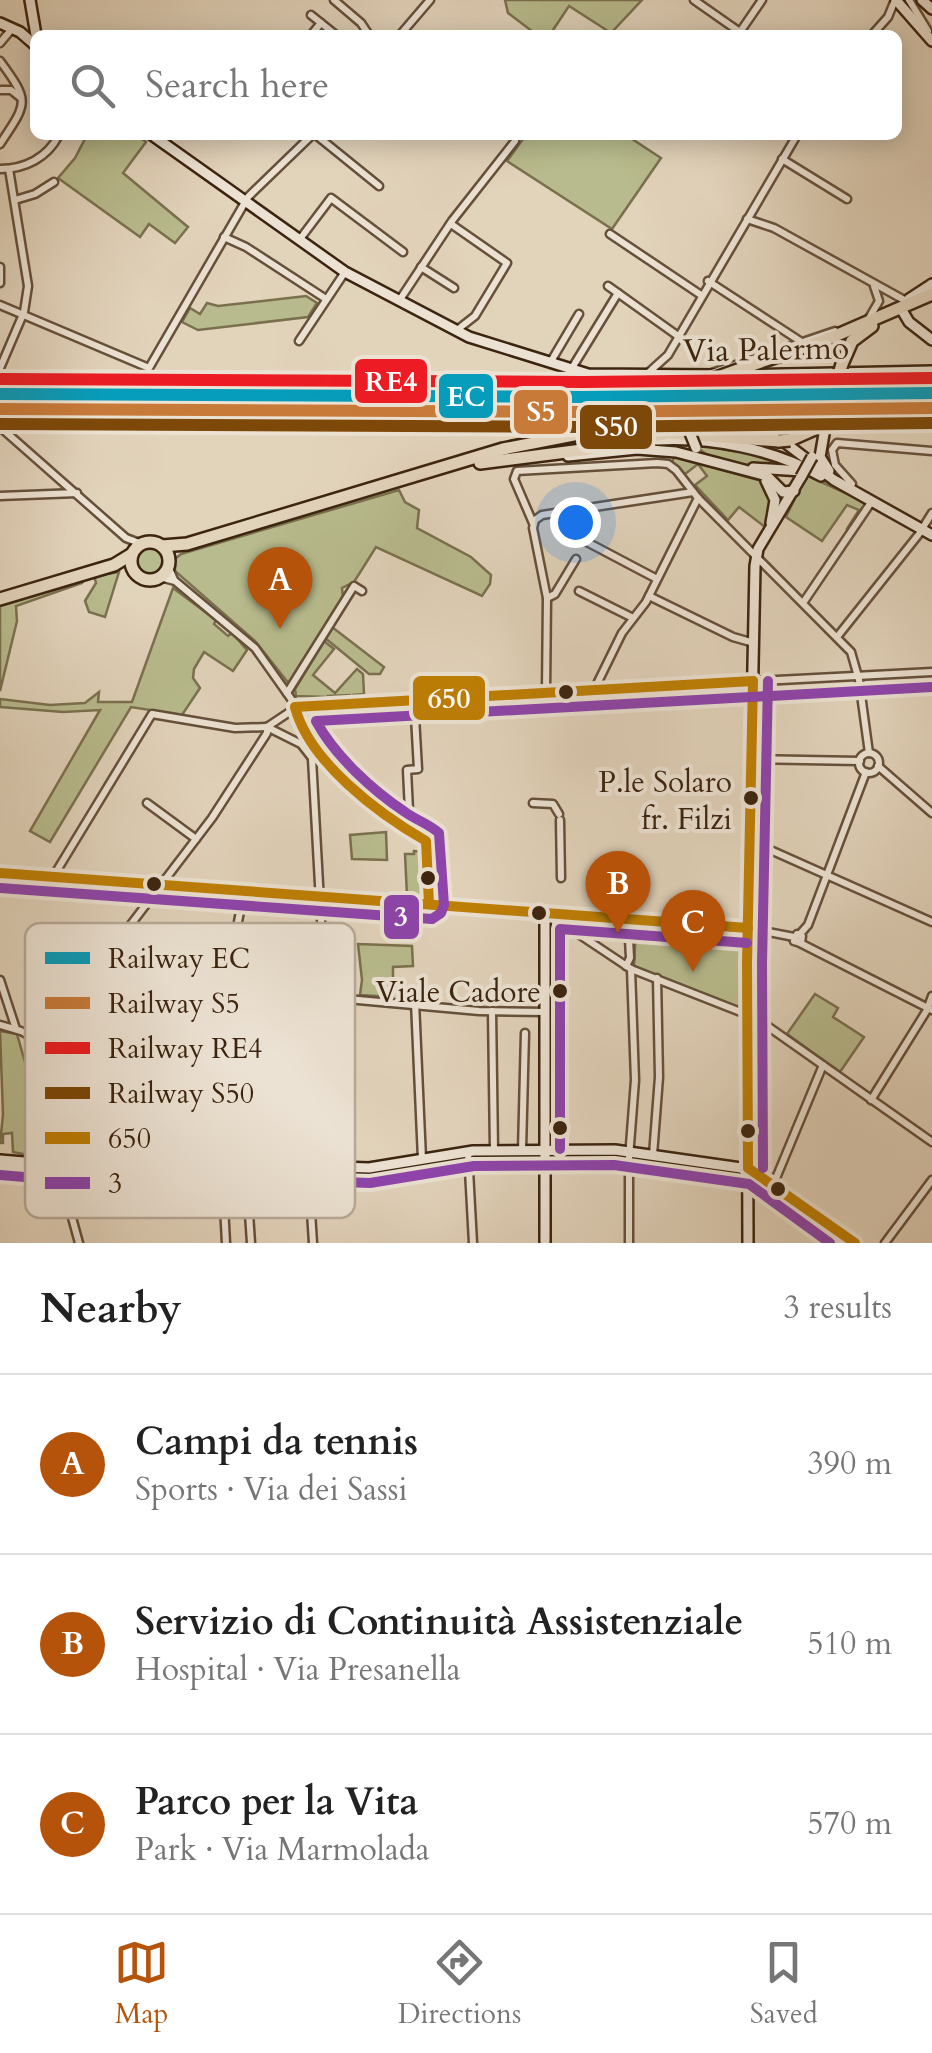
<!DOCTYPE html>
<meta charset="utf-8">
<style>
body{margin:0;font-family:Cardo,serif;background:#f6f6f6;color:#222}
.you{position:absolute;left:575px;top:522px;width:35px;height:35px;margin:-25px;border:8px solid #fff;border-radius:50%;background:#1a73e8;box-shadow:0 0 0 15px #1a73e833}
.badge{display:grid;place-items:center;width:65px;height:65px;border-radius:50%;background:#b45309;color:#fff;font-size:32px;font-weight:700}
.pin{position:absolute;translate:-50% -82px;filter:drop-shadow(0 2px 5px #0008)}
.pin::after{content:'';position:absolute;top:52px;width:35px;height:30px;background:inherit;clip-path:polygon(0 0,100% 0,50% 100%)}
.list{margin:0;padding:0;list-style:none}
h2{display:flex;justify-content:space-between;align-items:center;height:130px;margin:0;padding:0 40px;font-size:42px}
h2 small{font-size:32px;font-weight:400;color:#767676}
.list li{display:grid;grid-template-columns:65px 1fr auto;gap:30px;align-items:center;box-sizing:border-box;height:180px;padding:0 40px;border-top:2px solid #e0e0e0}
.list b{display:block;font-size:38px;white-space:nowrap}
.list p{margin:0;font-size:32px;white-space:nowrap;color:#767676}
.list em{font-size:32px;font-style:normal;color:#767676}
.icon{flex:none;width:55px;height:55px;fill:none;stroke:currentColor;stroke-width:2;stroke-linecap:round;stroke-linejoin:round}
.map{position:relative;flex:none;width:932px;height:1243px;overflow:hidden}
.search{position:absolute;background:#fff;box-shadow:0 5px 25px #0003;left:30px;right:30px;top:30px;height:110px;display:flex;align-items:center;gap:25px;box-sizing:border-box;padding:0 35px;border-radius:15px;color:#767676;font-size:38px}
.sheet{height:670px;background:#fff}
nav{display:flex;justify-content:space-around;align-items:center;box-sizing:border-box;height:140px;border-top:2px solid #e0e0e0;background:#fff;font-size:28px;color:#767676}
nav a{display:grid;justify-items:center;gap:5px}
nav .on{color:#b45309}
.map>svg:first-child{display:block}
</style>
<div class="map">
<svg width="932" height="1243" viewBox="0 0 932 1243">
<rect width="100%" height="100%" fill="#e2d3bb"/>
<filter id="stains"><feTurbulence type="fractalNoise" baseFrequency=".002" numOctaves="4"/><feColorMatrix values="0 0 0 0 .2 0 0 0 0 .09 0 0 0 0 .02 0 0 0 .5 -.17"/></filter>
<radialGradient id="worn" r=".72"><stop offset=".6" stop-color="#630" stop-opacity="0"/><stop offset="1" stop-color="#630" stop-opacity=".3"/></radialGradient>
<g fill="#b8bb8d" stroke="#7a704e" stroke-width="2.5">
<polygon points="505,0 642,0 611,33 569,6 551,33 537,35 508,13"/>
<polygon points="87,135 137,135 146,142 123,173 188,227 175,243 149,224 140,237 58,178 75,158"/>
<polygon points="526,135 626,135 661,158 612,229 507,161"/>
<polygon points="306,296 317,303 308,317 198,330 182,322 190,308 200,314 207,303 218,306"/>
<polygon points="823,410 817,422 786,437 754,420 753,413"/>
<path d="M695 444 762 456 794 466C761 465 719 473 695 444Z"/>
<polygon points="675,456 762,481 772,499 765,527 739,507 728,520 695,485 707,476 698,464 685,474 672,462"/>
<polygon points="806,475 867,503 850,531 847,529 859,510 847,505 822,541 786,517"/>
<polygon points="399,490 405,502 419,510 417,528 471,557 491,575 490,584 482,596 376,547 354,582 342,588 343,597 290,685 256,642 175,571 175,559 181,554"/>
<circle cx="150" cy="561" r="16"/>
<polygon points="119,572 105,617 89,612 85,601 96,583 94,576"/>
<polygon points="85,578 82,583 16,606 17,621 0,691 0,603"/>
<polygon points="173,588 216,620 214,624 228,636 232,633 247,650 233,671 204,652 194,669 193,678 200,688 182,715 131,707 50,842 30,831 100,710 63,712 0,707 0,699 50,705 85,703 99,692 98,702 132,702"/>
<polygon points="332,627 384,667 380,674 369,674 325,638"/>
<polygon points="324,641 334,649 313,675 335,693 357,669 363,674 364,694 353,695 352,699 350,695 328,696 328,700 326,697 296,696 295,689"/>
<polygon points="386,832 387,860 352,859 350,835"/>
<polygon points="414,851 423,852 425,897 407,896 405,854 414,854"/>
<polygon points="636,928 740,934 740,1010 634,967"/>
<polygon points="358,944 412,946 413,966 393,967 393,997 360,995 362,980"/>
<polygon points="815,994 838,1008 833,1017 864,1037 840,1072 787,1034"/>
<polygon points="0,1031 17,1034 40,1115 28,1116 28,1122 42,1122 53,1160 13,1152 12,1133 3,1134 3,1143 0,1143 3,1115"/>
</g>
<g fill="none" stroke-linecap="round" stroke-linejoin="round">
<g stroke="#66503a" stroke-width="11">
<g id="street">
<polyline points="334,0 361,23 369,35"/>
<polyline points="694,0 744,35"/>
<polyline points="909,0 928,31"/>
<polyline points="311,15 336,35"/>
<polyline points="740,32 762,0"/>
<polyline points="311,35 321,23"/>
<polyline points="400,35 430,0"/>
<polyline points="872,35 888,17 895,0"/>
<polyline points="0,43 11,30"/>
<path d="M0 61C30 102 28 102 0 144"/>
<polyline points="1,90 11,90 21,98"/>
<polyline points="316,135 379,186"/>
<polyline points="782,159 847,199"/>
<path d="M0 169C25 169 47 158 59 135"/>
<polyline points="15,200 35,194 54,182"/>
<polyline points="747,219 774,228 906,301"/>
<polyline points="451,224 507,263 475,316 457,330"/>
<polyline points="610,234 701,295"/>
<polyline points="224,237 246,247 326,299"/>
<polyline points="300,239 331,198 403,252"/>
<polyline points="0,267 0,283"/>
<polyline points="421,267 454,288"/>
<polyline points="708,281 800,341"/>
<polyline points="608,286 678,336"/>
<polyline points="399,301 452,221 515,141"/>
<polyline points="0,305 149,368 248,197 312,135"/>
<polyline points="868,320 879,301 874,286"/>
<polyline points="299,341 345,272"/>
<polyline points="550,363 579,314"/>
<polyline points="0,368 24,312 28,286 9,169"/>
<polyline points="572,368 618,293"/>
<polyline points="647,374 668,355 797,135"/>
<polyline points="706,375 835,331"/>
<polyline points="0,427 126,538 142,544"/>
<polyline points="852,484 835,465 832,450 837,443 932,451"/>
<polyline points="0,496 77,493"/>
<polyline points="533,523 514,479 517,471 657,463 668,464 676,470 698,498 851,652 859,680 869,753"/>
<polyline points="922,529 932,513"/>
<polyline points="585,541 657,579"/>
<polyline points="168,566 174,580"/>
<polyline points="160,577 175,581 255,648 294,703 301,726 329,762 393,822 426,841 429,904"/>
<polyline points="579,591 633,618"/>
<polyline points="649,596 733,637 754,643"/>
<polyline points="547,598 555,594 576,559"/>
<polyline points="803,603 872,501"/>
<polyline points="837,637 919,534"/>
<polyline points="594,690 622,633 646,602 698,498"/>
<polyline points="546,692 547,598 533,528 535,520 542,515 693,492"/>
<polyline points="287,693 354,586 362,591"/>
<polyline points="267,727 300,705 932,672"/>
<polyline points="267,727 301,744 312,758"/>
<polyline points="311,741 326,1009 344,1167"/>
<circle cx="869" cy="763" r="10"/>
<polyline points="752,759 860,761"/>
<polyline points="878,766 932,813"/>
<polyline points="147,803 196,839"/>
<polyline points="533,803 553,804 559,814"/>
<polyline points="560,820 561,878"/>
<polyline points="410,831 407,770 418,769 414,699"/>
<polyline points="750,841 932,922"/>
<polyline points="766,847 767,759"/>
<polyline points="53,877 152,714 235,728 267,727"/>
<polyline points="558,914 562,923 631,969 756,1018 932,1142"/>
<polyline points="748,928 794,937"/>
<polygon points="797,934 802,936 801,943 794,941"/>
<polyline points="800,934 808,925 866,772"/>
<polyline points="117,939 222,1005"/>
<polyline points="800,943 932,1010"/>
<polyline points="626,966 630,958 628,920"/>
<polyline points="0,980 16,1029"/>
<polyline points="102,980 185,983"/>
<polyline points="232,986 230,963 244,891"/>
<polyline points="325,997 479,1011 545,1012"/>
<polyline points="415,1002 422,1159"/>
<polyline points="492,1011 494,1150"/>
<polyline points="0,1025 21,1031 160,1108 263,1159 268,1167"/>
<polyline points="63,1054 102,980 100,965 212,818 267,733 267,727"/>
<polyline points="871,1100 927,1010 932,996"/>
<polyline points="522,1150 525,1033"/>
<polyline points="468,1152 473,1243"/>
<polyline points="653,1155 659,1077 657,978"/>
<polyline points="308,1165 313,1243"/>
<polyline points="222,1169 226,1243"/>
<polyline points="246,1169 251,1243"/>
<polyline points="67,1171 68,1203 79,1243"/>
<polyline points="774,1183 823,1065"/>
<polyline points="629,1243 629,1158 635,1080 631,969"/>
<polyline points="885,1243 932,1180"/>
</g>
</g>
<g stroke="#3c240f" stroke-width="14">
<g id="secondary">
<polyline points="30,0 36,35"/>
<polyline points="896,0 932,41"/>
<polyline points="922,0 932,9"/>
<polyline points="0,23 20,32 35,45"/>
<polyline points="152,135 345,272 469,337 588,374 719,375"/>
<polyline points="909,299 932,284"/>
<polyline points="903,312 909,322 932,340"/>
<polyline points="735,375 932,371"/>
<polyline points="828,411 820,457 829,471"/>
<polyline points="588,437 697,422 756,425 771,432 834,480 932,535"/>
<path d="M657 440C711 437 773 449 821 476"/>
<polyline points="568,456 637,449 676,452 767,476 783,492 794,491"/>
<polyline points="753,468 802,471"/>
<polyline points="766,481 775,500 771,523"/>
<polyline points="0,873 748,928"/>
<polyline points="0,1160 96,1168 255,1169 285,1165 369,1168 473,1151 615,1150 755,1170 855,1243"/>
<polyline points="0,1167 74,1171"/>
<polyline points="545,1243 545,913"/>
<polyline points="748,1243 747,963 755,566 758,549 801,477"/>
</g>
</g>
<g stroke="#3c240f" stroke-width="16">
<g id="primary">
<polyline points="842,364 852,341 872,326"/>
<polyline points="749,366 828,339 932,294"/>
<polyline points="790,440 815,429 829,408"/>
<polyline points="480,463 582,450 668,433 779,441"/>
<circle cx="150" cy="561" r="19"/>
<polyline points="162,546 187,544 503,449 635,423"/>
<polyline points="0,599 114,565 132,554"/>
</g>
</g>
<use href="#street" stroke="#ece2d3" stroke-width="6"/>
<use href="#secondary" stroke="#ece2d3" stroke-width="9"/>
<use href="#primary" stroke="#e2d3bb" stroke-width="11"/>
<g stroke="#3c240f" stroke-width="6">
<g id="rail">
<polyline points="805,385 932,381"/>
<polyline points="0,386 727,388 820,392"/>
</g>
</g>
<use href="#rail" stroke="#ece2d3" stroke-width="2.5" stroke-dasharray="8" stroke-linecap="butt"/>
<g stroke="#3c240f" stroke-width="14" stroke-linecap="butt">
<g id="secondary-bridge">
<polyline points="693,397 686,423 696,448"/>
<polyline points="801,477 812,457"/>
</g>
</g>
<g stroke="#3c240f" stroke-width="16" stroke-linecap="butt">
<g id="primary-bridge">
<polyline points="829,408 842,364"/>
<polyline points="635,423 664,416 710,380 749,366"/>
<polyline points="779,441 790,440"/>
</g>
</g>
<use href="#secondary-bridge" stroke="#ece2d3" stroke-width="9"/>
<use href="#primary-bridge" stroke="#e2d3bb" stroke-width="11"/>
<g stroke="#ece2d3" stroke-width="18">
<g id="bus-1">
<polyline points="295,707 753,681"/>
<path d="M295 707C309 762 379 814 426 841L429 904"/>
<polyline points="0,873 748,928"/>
<polyline points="748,1168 747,963 753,681"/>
<polyline points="748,1168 855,1243"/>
</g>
</g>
<g stroke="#ece2d3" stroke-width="18">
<g id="bus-2">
<path d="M0 888 432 919 441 913 444 905 439 833C429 824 416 820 405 812 372 790 335 756 316 721L932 687"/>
<polyline points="560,1149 560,929 747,943"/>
<polyline points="763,1168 762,963 768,681"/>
<polyline points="0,1175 96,1183 255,1184 286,1180 370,1183 474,1166 614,1165 749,1184 830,1243"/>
</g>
</g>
<use href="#bus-1" stroke="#bf7f04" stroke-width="10"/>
<use href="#bus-2" stroke="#8e44ad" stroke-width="10"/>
<g stroke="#ece2d3" stroke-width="20">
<polyline id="rail-1" points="0,394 583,397 932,393"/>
</g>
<g stroke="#ece2d3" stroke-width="20">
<polyline id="rail-2" points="0,409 583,412 932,408"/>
</g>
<g stroke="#ece2d3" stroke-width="20">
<polyline id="rail-3" points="0,379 583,382 932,378"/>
</g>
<g stroke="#ece2d3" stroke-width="20">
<polyline id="rail-4" points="0,424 583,427 932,423"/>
</g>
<use href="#rail-1" stroke="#069cbb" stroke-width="12"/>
<use href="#rail-2" stroke="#c87a39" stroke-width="12"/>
<use href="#rail-3" stroke="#ed1c24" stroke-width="12"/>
<use href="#rail-4" stroke="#7d4808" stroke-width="12"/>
</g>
<g fill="#3c240f" stroke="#ece2d3" stroke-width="4">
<circle cx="566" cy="692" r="9"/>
<circle cx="751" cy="798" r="9"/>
<circle cx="428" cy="878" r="9"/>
<circle cx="154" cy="884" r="9"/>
<circle cx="539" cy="913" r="9"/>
<circle cx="560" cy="991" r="9"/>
<circle cx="560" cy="1128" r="9"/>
<circle cx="748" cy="1131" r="9"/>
<circle cx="778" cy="1189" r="9"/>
</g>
<g text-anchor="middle" stroke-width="8" stroke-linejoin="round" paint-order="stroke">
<g font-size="30" fill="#3c240f" stroke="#ece2d3" text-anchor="end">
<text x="732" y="792">P.le Solaro<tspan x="732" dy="37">fr. Filzi</tspan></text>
<text x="541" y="1002">Viale Cadore</text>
</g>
<g font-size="32" fill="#3c240f" stroke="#ece2d3">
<text transform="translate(766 349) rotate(-1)" y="11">Via Palermo</text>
</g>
</g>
<rect x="25" y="923" width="330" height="295" rx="15" fill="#ece2d3" stroke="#b7a998" stroke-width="2.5"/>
<rect x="45" y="952" width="45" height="12" fill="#069cbb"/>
<rect x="45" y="997" width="45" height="12" fill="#c87a39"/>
<rect x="45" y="1042" width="45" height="12" fill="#ed1c24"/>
<rect x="45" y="1087" width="45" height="12" fill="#7d4808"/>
<rect x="45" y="1132" width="45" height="12" fill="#bf7f04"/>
<rect x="45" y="1177" width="45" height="12" fill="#8e44ad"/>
<g font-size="28" fill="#3c240f">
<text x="108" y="968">Railway EC</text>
<text x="108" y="1013">Railway S5</text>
<text x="108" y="1058">Railway RE4</text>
<text x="108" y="1103">Railway S50</text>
<text x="108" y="1148">650</text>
<text x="108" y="1193">3</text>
</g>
<g stroke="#ece2d3" stroke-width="4">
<rect x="353" y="357" width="76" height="48" rx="10" fill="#ed1c24"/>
<rect x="437" y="372" width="58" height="48" rx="10" fill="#069cbb"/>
<rect x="512" y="388" width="58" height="48" rx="10" fill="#c87a39"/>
<rect x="578" y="403" width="76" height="48" rx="10" fill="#7d4808"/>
<rect x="411" y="674" width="76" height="48" rx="10" fill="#bf7f04"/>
<rect x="382" y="893" width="39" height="48" rx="10" fill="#8e44ad"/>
</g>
<g font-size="28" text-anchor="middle" font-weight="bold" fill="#fff">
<text x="391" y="391">RE4</text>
<text x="466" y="406">EC</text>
<text x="541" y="421">S5</text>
<text x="616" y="436">S50</text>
<text x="449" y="708">650</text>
<text x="401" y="926">3</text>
</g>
<rect width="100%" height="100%" filter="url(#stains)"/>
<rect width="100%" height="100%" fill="url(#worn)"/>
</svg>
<div class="you"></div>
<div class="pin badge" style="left:280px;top:629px">A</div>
<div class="pin badge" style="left:618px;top:933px">B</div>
<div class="pin badge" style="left:693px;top:972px">C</div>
<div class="search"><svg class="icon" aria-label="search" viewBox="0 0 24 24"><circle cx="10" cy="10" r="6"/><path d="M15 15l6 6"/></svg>Search here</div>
</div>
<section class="sheet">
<h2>Nearby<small>3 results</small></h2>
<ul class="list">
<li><span class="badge">A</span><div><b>Campi da tennis</b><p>Sports · Via dei Sassi</p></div><em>390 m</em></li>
<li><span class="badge">B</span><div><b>Servizio di Continuità Assistenziale</b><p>Hospital · Via Presanella</p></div><em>510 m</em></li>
<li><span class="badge">C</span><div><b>Parco per la Vita</b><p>Park · Via Marmolada</p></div><em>570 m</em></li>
</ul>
</section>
<nav>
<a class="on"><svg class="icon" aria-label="map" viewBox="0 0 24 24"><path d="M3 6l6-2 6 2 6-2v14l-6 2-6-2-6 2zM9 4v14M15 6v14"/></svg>Map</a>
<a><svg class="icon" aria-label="directions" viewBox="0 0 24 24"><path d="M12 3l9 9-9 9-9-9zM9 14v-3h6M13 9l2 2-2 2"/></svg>Directions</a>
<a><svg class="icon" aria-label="saved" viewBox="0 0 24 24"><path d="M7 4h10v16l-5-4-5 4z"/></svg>Saved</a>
</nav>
